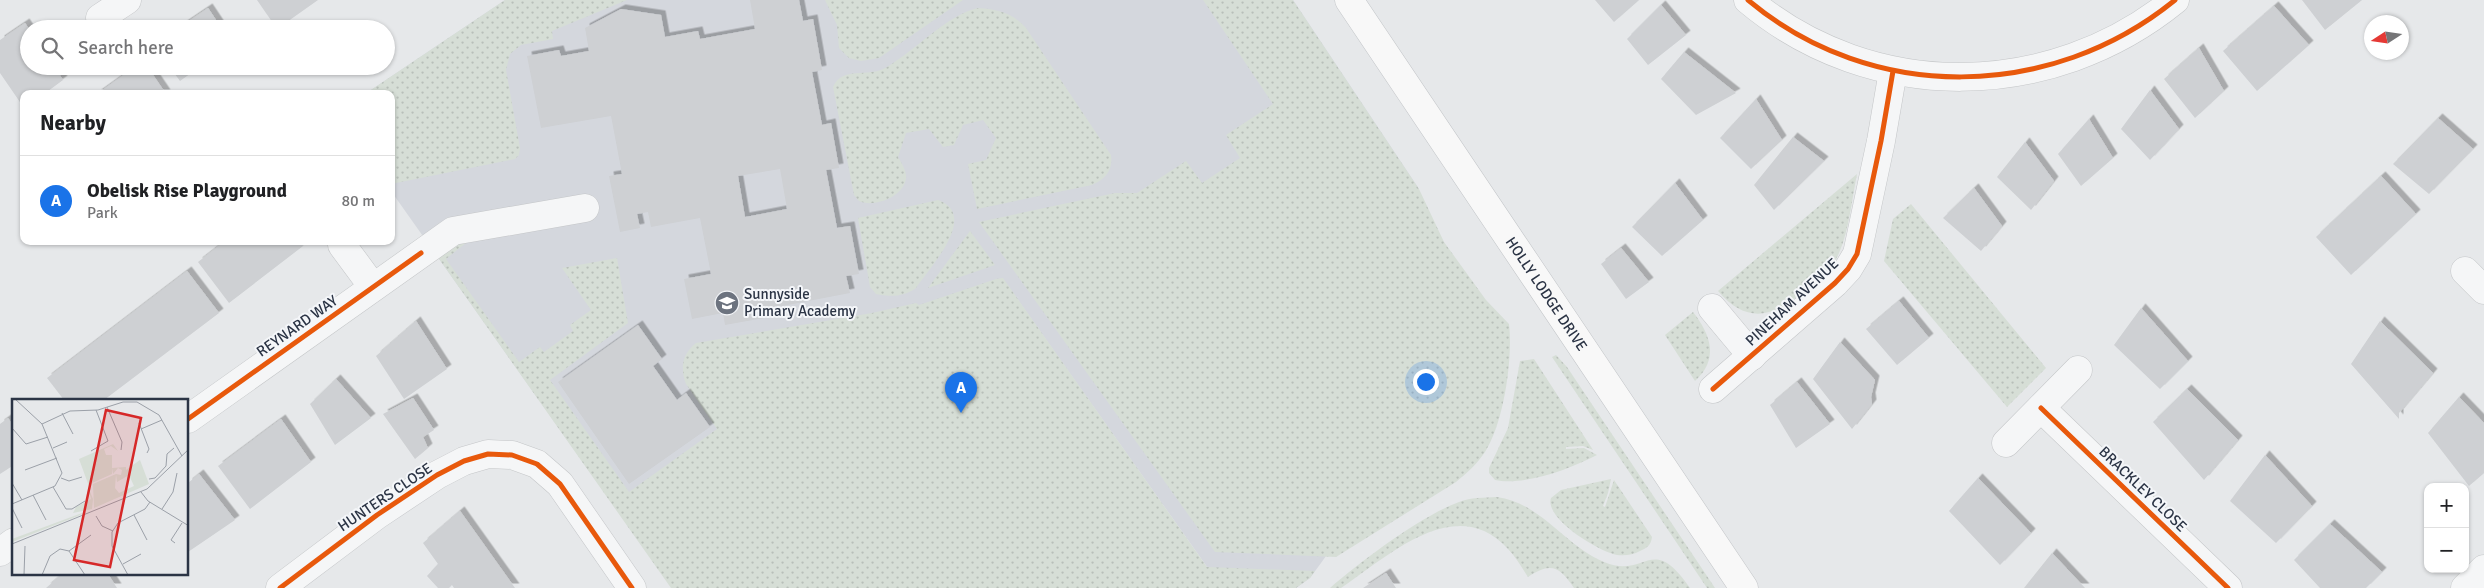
<!DOCTYPE html>
<meta charset="utf-8">
<style>
body{margin:0;font-family:Signika,sans-serif;background:#f2f2f2;color:#202124}
.controls{position:absolute;right:15px;bottom:15px;display:grid;overflow:hidden;border-radius:10px;box-shadow:0 1px 4px #0004}
.controls button{width:45px;height:45px;display:grid;place-items:center;padding:0;border:0;border-bottom:1px solid #e0e0e0;background:#fff;color:#202124;font:25px sans-serif}
.compass{position:absolute;left:2364px;top:15px;width:45px;height:45px;border-radius:50%;background:#fff;box-shadow:0 1px 4px #0004;rotate:258deg}
.you{position:absolute;left:1425px;top:381px;width:18px;height:18px;margin:-12px;border:4px solid #fff;border-radius:50%;background:#1a73e8;box-shadow:0 0 0 8px #1a73e833}
.badge{display:grid;place-items:center;width:32px;height:32px;border-radius:50%;background:#1a73e8;color:#fff;font-size:16px;font-weight:700}
.pin{position:absolute;translate:-50% -41px;filter:drop-shadow(0 1px 2px #0008)}
.pin::after{content:'';position:absolute;top:26px;width:18px;height:15px;background:inherit;clip-path:polygon(0 0,100% 0,50% 100%)}
.list{margin:0;padding:0;list-style:none}
h2{display:flex;justify-content:space-between;align-items:center;height:65px;margin:0;padding:0 20px;font-size:21px}
h2 small{font-size:16px;font-weight:400;color:#757577}
.list li{display:grid;grid-template-columns:32px 1fr auto;gap:15px;align-items:center;box-sizing:border-box;height:90px;padding:0 20px;border-top:1px solid #e0e0e0}
.list b{display:block;font-size:19px;white-space:nowrap}
.list p{margin:0;font-size:16px;white-space:nowrap;color:#757577}
.list em{font-size:16px;font-style:normal;color:#757577}
.icon{flex:none;width:28px;height:28px;fill:none;stroke:currentColor;stroke-width:2;stroke-linecap:round;stroke-linejoin:round}
.map{position:relative;flex:none;width:2484px;height:588px;overflow:hidden}
.search{position:absolute;background:#fff;box-shadow:0 1px 4px #0004;left:20px;top:20px;width:375px;height:55px;display:flex;align-items:center;gap:12px;box-sizing:border-box;padding:0 18px;border-radius:28px;color:#757577;font-size:19px}
.panel{position:absolute;background:#fff;box-shadow:0 1px 4px #0004;left:20px;top:90px;width:375px;height:155px;border-radius:10px}
.map>svg:first-child{display:block}
</style>
<div class="map">
<svg width="2484" height="588" viewBox="0 0 2484 588">
<defs>
<pattern id="grass-dots" width="8" height="8" patternUnits="userSpaceOnUse" patternTransform="scale(1.25)"><rect width="8" height="8" fill="#d6ded6"/><path d="M2 2h.1M6 6h.1" fill="none" stroke="#b8bfb9" stroke-width="1.8" stroke-linecap="round"/></pattern>
<filter id="shadow"><feDropShadow dx="4.5" dy="-4.5" stdDeviation="0" flood-color="#0004"/></filter>
</defs>
<rect width="100%" height="100%" fill="#e6e8ea"/>
<polygon fill="#d4d7dd" points="505,0 1293,0 1419,189 1326,556 1321,563 1310,578 1296,588 1222,588 1008,286 638,540 391,191 391,94 365,94"/>
<g fill="url(#grass-dots)">
<polygon points="505,0 627,0 552,31 553,39 521,45 510,54 506,70 520,148 519,155 515,159 391,184 391,94 365,94"/>
<polygon points="825,0 963,0 879,58 861,61 849,58 839,48 837,25"/>
<path d="M1203 0H1293L1419 189 1444 242 1486 300 1509 324C1513 358 1504 422 1485 452 1477 464 1467 473 1456 482L1336 557 1215 552 979 222 1115 193H1137L1186 161 1202 183 1240 158 1226 135 1273 104Z"/>
<path d="M978 8C997 9 1013 13 1026 28L1111 155C1113 170 1106 179 1092 185L977 209 968 164 986 160 996 138 983 120 963 125 954 145 943 147 929 129 906 133 898 157C902 164 907 171 906 179 903 197 874 208 859 201L854 195 833 87C843 65 867 79 887 67 914 51 949 14 978 8Z"/>
<path d="M1857 174C1852 198 1849 231 1839 253 1834 266 1822 275 1812 284 1780 314 1750 329 1718 291Z"/>
<path d="M938 200C980 215 929 268 916 288 904 297 890 297 876 294L870 287 858 218Z"/>
<polygon points="1911,204 2046,368 2007,407 1884,261 1893,219"/>
<polygon points="970,231 995,265 928,288"/>
<path d="M467 242 446 259 519 362 540 347 544 352 573 331 570 325 591 310 562 268 617 258 628 323 550 380 629 492 717 429 686 384C680 368 682 354 696 343L872 313 916 303 919 305 996 279 1003 278 1207 567 1315 571 1310 578 1296 588H671L437 256 456 243Z"/>
<path d="M1693 312C1711 335 1719 359 1695 381L1665 335Z"/>
<polygon points="1556,355 1567,367 1715,588 1707,588 1552,357"/>
<path d="M1534 359 1593 450 1583 446 1566 447V449L1584 448 1597 455C1570 469 1525 486 1495 480L1489 473V468L1508 428 1520 361Z"/>
<path d="M1611 479 1608 493 1603 506 1605 507 1614 480 1652 537C1651 545 1647 548 1640 551 1633 555 1625 556 1617 555 1600 552 1544 519 1551 498L1561 490Z"/>
<path d="M1497 497C1541 503 1564 545 1604 562 1646 580 1651 531 1690 588H1574C1559 566 1551 562 1528 577 1522 568 1516 557 1508 549 1456 491 1387 557 1341 588H1330C1361 561 1421 516 1459 502 1471 497 1484 498 1497 497Z"/>
</g>
<g fill="#ced0d3" fill-rule="evenodd" filter="url(#shadow)">
<polygon points="257,0 318,0 277,29"/>
<path d="M750 0H799L803 21 813 19 822 70 812 72 822 125 831 123 839 168 826 170 837 228 850 226 859 274 846 276 850 293 767 309 769 317 725 325 723 313 692 319 684 279 711 274 700 218 651 227 648 212 637 214 640 228 620 232 609 176 622 174 611 116 541 128 527 56 559 50 561 56 589 51 585 28 621 9 661 15 665 37 698 31 700 39 755 29ZM780 169 787 209 745 217 738 176Z"/>
<polygon points="1595,0 1639,0 1614,22"/>
<polygon points="2302,0 2362,0 2325,30"/>
<polygon points="1661,5 1686,35 1648,65 1627,39"/>
<polygon points="2274,6 2309,45 2257,91 2223,51"/>
<polygon points="208,8 222,29 177,29"/>
<polygon points="25,23 29,29 29,66 54,66 63,80 44,94 24,94 24,108 0,73 0,40"/>
<polygon points="2199,48 2224,91 2195,118 2164,79"/>
<polygon points="1684,52 1736,93 1696,115 1661,79"/>
<polygon points="136,66 147,66 166,94 97,94"/>
<polygon points="169,66 201,66 180,81"/>
<polygon points="2150,90 2179,129 2150,160 2121,129"/>
<polygon points="1756,99 1782,140 1751,169 1720,138"/>
<polygon points="2438,118 2473,149 2429,194 2393,164"/>
<polygon points="2089,119 2113,158 2081,186 2058,154"/>
<polygon points="1793,137 1824,161 1774,210 1754,185"/>
<polygon points="2025,142 2054,181 2031,210 1997,177"/>
<polygon points="2381,176 2416,214 2351,275 2316,237"/>
<polygon points="1675,183 1703,220 1662,256 1632,227"/>
<polygon points="1974,188 2002,226 1981,251 1943,218"/>
<polygon points="225,241 300,241 303,246 229,303 198,262"/>
<polygon points="1621,248 1649,282 1626,299 1601,264"/>
<polygon points="187,271 219,313 104,400 64,400 47,378"/>
<polygon points="1899,301 1929,338 1897,365 1866,329"/>
<polygon points="2141,308 2188,361 2160,389 2114,345"/>
<polygon points="416,321 447,369 404,399 376,356"/>
<polygon points="2380,321 2433,373 2399,413 2399,419 2351,364"/>
<polygon points="638,325 662,359 653,366 677,400 686,393 710,427 629,484 558,382"/>
<polygon points="1840,342 1875,380 1871,397 1872,404 1852,429 1813,379"/>
<polygon points="336,379 371,418 335,445 310,404"/>
<polygon points="1797,382 1830,424 1796,448 1770,405"/>
<polygon points="2187,389 2238,440 2204,480 2153,422"/>
<polygon points="2459,397 2484,423 2484,473 2469,486 2428,433"/>
<polygon points="413,398 434,430 423,437 428,448 415,459 383,414"/>
<polygon points="8,418 14,427 14,465 0,474 0,424"/>
<polygon points="281,419 311,462 250,509 218,466"/>
<polygon points="2265,455 2312,506 2276,543 2230,501"/>
<polygon points="199,474 235,520 188,552 188,483"/>
<polygon points="1978,478 2031,533 2000,565 1949,511"/>
<polygon points="460,511 515,588 454,588 452,585 449,588 438,588 427,576 438,564 423,543"/>
<polygon points="2330,524 2382,572 2366,588 2320,588 2294,560"/>
<polygon points="2052,553 2085,588 2024,588"/>
<polygon points="1386,573 1396,588 1363,588"/>
<polygon points="62,574 108,574 117,588 46,588"/>
</g>
<g fill="none" stroke-linecap="round" stroke-linejoin="round">
<g stroke="#c4c6c8" stroke-width="29">
<g id="minor">
<path d="M1748 0C1872 104 2051 101 2175 0"/>
<polyline points="100,18 127,0"/>
<polyline points="342,245 373,287"/>
<polyline points="2465,271 2484,290"/>
<polyline points="1712,308 1752,356"/>
<polyline points="1713,389 1835,283 1848,269 1857,254 1881,141 1893,71"/>
<polyline points="2041,408 2228,588"/>
<polyline points="188,419 453,231 585,208"/>
<polyline points="2006,443 2078,370"/>
<polyline points="0,552 14,542"/>
<polyline points="280,588 377,515 437,475 464,461 488,454 512,455 537,464 560,484 632,588"/>
<polyline points="2465,588 2484,569"/>
</g>
</g>
<g stroke="#c2c5c8" stroke-width="29">
<g id="major">
<path id="s1" d="M1349 0 1744 588"/>
</g>
</g>
<use href="#minor" stroke="#f5f6f7" stroke-width="28"/>
<use href="#major" stroke="#f8f8f8" stroke-width="28"/>
<g stroke="#f4f6f9" stroke-width="8">
<g id="cycleway">
<path d="M1748 0C1872 104 2051 101 2175 0"/>
<polyline points="1713,389 1835,283 1848,269 1857,254 1881,141 1893,71"/>
<polyline points="2041,408 2228,588"/>
<polyline points="188,419 421,253"/>
<polyline points="280,588 377,515 437,475 464,461 488,454 512,455 537,464 560,484 632,588"/>
</g>
</g>
<use href="#cycleway" stroke="#e8590c" stroke-width="5"/>
</g>
<defs>
<g id="school-disc" transform="scale(1.25)"><circle r="9.5" fill="#6c737f" stroke="#f4f6f9"/><path d="M0-5L7-2L0 1L-7-2ZM-4 1L0 2.5L4 1V4Q0 6-4 4Z" fill="#fff"/></g>
</defs>
<g fill-rule="evenodd">
<use href="#school-disc" x="727" y="303"/>
</g>
<g text-anchor="middle" stroke-width="4" stroke-linejoin="round" paint-order="stroke">
<g font-size="15" fill="#2b3445" stroke="#f4f6f9" text-anchor="start">
<text x="744" y="299">Sunnyside<tspan x="744" dy="17">Primary Academy</tspan></text>
</g>
<g font-size="15" fill="#2b3445" stroke="#f4f6f9">
<text dy="5" stroke="none"><textPath href="#s1" startOffset="354">HOLLY LODGE DRIVE</textPath></text>
<text transform="translate(1792 302) rotate(-43)" y="5">PINEHAM AVENUE</text>
<text transform="translate(297 326) rotate(-35)" y="5">REYNARD WAY</text>
<text transform="translate(2143 489) rotate(44)" y="5">BRACKLEY CLOSE</text>
<text transform="translate(385 497) rotate(-34)" y="5">HUNTERS CLOSE</text>
</g>
</g>
<g transform="translate(12 399)">
<rect width="176" height="176" fill="#e6e8ea"/>
<path d="M108 42 101 45 106 52 99 47 92 50 94 56H100V69L114 68V71L128 61 137 85 82 109 81 85 104 75 103 89 107 94 122 87 117 76 105 83 104 75 109 76 110 71 106 69 101 75 100 69V75L80 84 78 90 67 60ZM76 88 81 100 80 110 61 114 64 108 79 100ZM70 114 71 115 0 143V140Z" fill="#d6ded6"/>
<path fill="none" stroke="#9ba0a8" stroke-width="1" d="M95 8 110 43 109 51M50 14 61 35M127 24 137 50 135 54M30 25 58 12 86 11 111 3H125L147 16 170 57M0 29 14 45 36 38M129 30 150 21M41 49 55 43M79 52 96 42 84 11M13 71 45 59M49 79 57 82 70 78M137 80 143 79 154 67 155 55 162 49M0 84 10 101M41 88 54 110H60L73 102M129 93 136 102 177 127M21 96 34 121M0 105 43 87 50 74 30 25 3 0M0 109 10 129M150 110 161 93 165 74M122 116 135 141M84 117 90 127 101 132M163 144 159 141 170 124M0 145 135 90 177 50M57 152 79 136M111 165 129 155M12 176 13 147M30 176 38 157 48 150 57 152 73 176M116 176 100 147V133L106 124 133 110 138 103"/>
<path fill="#d62828" fill-opacity="0.15" stroke="#d62828" stroke-width="2.5" d="M94 11 129 19 98 168 62 161Z"/>
<rect width="176" height="176" fill="none" stroke="#2b3445" stroke-width="2.5"/>
</g>
</svg>
<div class="controls">
<button>+</button>
<button>−</button>
</div>
<svg class="compass" viewBox="-18 -18 36 36"><path d="M0-13l5 13h-10z" fill="#e53935"/><path d="M0 13l5-13h-10z" fill="#757577"/></svg>
<div class="you"></div>
<div class="pin badge" style="left:961px;top:413px">A</div>
<div class="search"><svg class="icon" aria-label="search" viewBox="0 0 24 24"><circle cx="10" cy="10" r="6"/><path d="M15 15l6 6"/></svg>Search here</div>
<section class="panel">
<h2>Nearby<small></small></h2>
<ul class="list">
<li><span class="badge">A</span><div><b>Obelisk Rise Playground</b><p>Park</p></div><em>80 m</em></li>
</ul>
</section>
</div>
